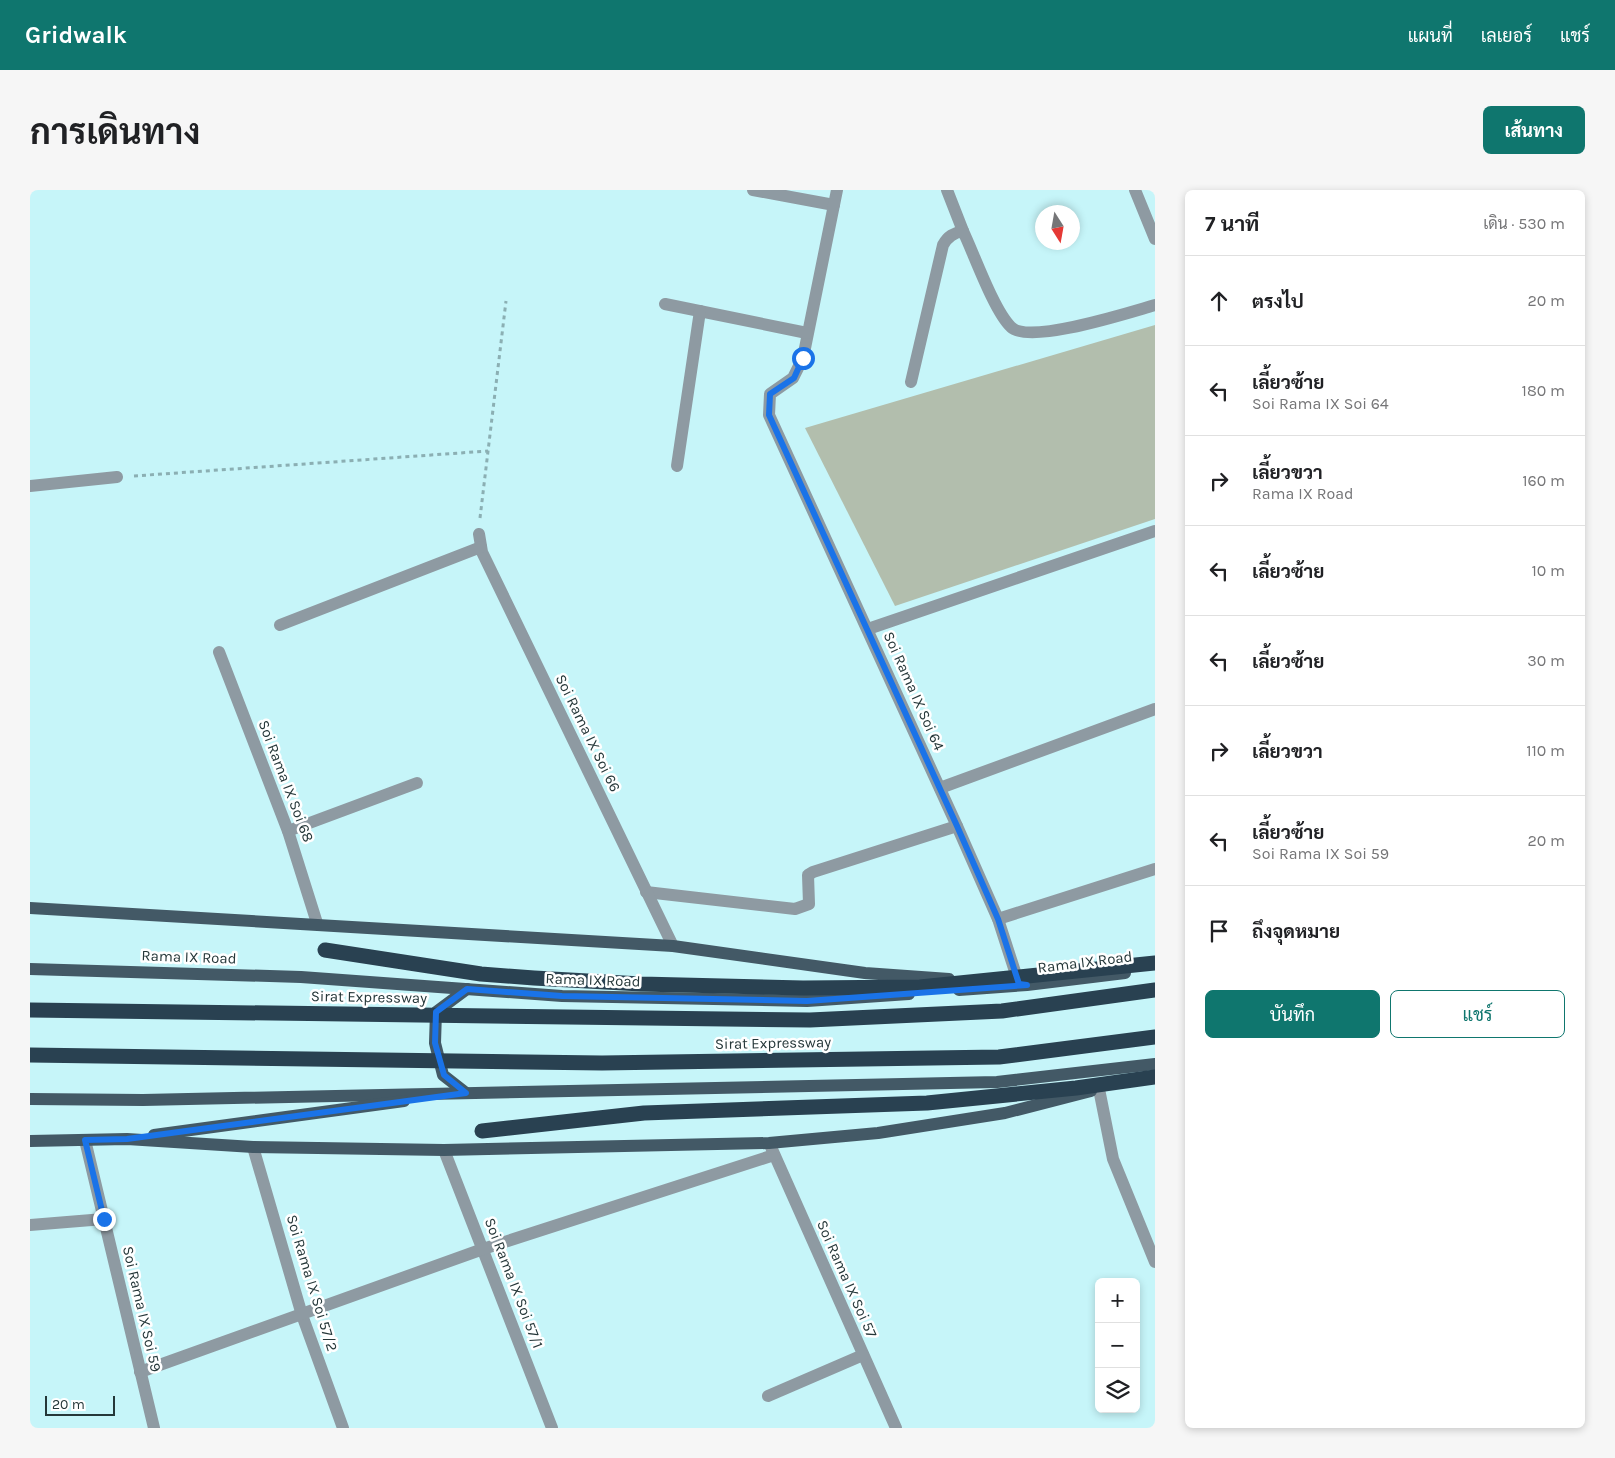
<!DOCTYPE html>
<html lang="th">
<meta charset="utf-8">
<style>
body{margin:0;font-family:Karla,Sarabun,sans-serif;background:#f6f6f6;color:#202124}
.controls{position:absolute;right:15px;bottom:15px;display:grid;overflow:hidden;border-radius:8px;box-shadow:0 2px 8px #0003}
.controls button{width:45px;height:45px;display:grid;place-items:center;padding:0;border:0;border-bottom:1px solid #e0e0e0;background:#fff;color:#202124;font:25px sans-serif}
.compass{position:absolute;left:1005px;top:15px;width:45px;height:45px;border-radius:50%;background:#fff;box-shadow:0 2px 8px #0003;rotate:169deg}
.scale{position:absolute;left:15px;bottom:12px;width:70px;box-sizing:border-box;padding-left:5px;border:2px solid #253739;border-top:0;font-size:14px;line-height:18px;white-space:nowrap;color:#253739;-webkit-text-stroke:4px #fff;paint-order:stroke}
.stop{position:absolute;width:15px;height:15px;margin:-11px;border:4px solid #1a73e8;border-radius:50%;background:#fff}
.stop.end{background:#1a73e8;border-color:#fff;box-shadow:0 1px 5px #0008}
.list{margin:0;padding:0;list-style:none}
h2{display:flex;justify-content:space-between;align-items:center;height:65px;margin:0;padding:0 20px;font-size:21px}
h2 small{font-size:16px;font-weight:400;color:#757577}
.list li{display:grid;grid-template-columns:32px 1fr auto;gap:15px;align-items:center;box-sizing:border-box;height:90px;padding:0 20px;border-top:1px solid #e0e0e0}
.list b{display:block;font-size:19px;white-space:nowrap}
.list p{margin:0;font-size:16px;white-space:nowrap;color:#757577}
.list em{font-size:16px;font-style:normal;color:#757577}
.actions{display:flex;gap:10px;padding:15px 20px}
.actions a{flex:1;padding:11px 0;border:1px solid #0f766e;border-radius:8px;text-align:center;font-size:18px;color:#0f766e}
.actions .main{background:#0f766e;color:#fff}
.icon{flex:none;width:28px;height:28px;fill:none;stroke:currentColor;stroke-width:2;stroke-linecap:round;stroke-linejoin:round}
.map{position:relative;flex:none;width:1125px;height:1238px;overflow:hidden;border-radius:8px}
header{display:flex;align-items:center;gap:30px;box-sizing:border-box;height:70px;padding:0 25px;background:#0f766e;color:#fff}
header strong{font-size:24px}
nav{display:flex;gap:28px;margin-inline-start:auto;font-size:18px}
.intro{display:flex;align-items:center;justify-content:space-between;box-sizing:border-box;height:120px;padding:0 30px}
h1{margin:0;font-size:35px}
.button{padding:12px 22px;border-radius:8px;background:#0f766e;color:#fff;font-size:18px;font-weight:700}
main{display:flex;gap:30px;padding:0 30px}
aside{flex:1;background:#fff;border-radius:8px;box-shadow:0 2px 8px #0003}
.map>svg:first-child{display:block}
</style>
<header>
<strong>Gridwalk</strong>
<nav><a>แผนที่</a><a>เลเยอร์</a><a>แชร์</a></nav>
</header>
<div class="intro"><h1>การเดินทาง</h1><a class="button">เส้นทาง</a></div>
<main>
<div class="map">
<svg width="1125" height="1238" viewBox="0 0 1125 1238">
<rect width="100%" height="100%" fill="#c6f5f9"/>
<polygon fill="#b2bead" points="1125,135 1125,329 865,416 775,238"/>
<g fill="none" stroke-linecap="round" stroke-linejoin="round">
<g stroke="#8bafb3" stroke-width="3" stroke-dasharray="4 4" stroke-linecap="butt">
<polyline points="104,286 458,261"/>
<polyline points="450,328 476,111"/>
</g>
<g stroke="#8e9aa2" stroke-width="12">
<polyline points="0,296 87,287"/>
<polyline points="258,641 387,593"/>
<polyline points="616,702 765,719 779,714 778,685 783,682 927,636"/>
<polyline points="0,1035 74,1029"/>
</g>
<g stroke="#8e9aa2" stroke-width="12">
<polyline points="723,0 804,15"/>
<polyline points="807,0 773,168 763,188 740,204 739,225 927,636 968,729 989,794"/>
<polyline points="917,0 933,41"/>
<polyline points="1105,0 1125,49"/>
<polyline points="635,114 777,143"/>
<path d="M881 192 913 55C918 46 924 43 933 41 944 64 964 121 981 137 999 155 1100 122 1125 115"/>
<polyline points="647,276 670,121"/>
<polyline points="449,344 452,362 643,756"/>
<polyline points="250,435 451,357"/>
<polyline points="838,439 1125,341"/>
<polyline points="189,462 258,641 287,733"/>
<polyline points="910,598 1125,519"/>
<polyline points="968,729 1125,679"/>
<polyline points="1069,899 1083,969 1125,1072"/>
<polyline points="55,950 124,1238"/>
<polyline points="223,957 272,1125 313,1238"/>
<polyline points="741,957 866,1238"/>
<polyline points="414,960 522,1238"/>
<polyline points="110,1182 453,1059 744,965"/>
<polyline points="738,1206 833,1165"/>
</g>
<g stroke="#435966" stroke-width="12">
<polyline points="0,718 643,756 835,783 919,789"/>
<polyline points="0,779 271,787 532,806 777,811 879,804"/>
<polyline points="929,800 997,795 1095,783"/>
<polyline points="436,903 413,885 405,853 406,822 437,799"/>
<polyline points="0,909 113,910 967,892 1125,874"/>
<polyline points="124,945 374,911"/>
<polyline points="0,951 97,949 223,957 414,960 739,953 848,943 975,923 1061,901"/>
</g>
<g stroke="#294151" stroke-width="15">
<polyline points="295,760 451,784 504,788 611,794 773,798 890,797 1125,773"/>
<polyline points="0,820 780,830 972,821 1125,800"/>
<polyline points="0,865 572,873 969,867 1125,847"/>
<polyline points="452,941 614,923 897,913 1046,898 1125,887"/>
</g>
</g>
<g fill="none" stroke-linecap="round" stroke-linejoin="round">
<polyline stroke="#1a73e8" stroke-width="6" points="74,1029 55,950 97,949 436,903 414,885 405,853 406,822 437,799 532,806 777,811 997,795 989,794 968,729 927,636 739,225 740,204 764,188 773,168"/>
</g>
<g text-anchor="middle" stroke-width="5" stroke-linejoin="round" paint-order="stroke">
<g font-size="15" fill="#253739" stroke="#fff">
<text transform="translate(884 501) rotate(66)" y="5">Soi Rama IX Soi 64</text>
<text transform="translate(558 543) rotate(64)" y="5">Soi Rama IX Soi 66</text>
<text transform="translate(256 591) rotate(69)" y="5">Soi Rama IX Soi 68</text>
<text transform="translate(159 767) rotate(2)" y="5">Rama IX Road</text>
<text transform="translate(1055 772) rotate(-7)" y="5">Rama IX Road</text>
<text transform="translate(563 790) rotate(2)" y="5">Rama IX Road</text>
<text transform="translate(339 807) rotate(1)" y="5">Sirat Expressway</text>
<text transform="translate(743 853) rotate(-1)" y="5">Sirat Expressway</text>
<text transform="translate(817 1089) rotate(66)" y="5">Soi Rama IX Soi 57</text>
<text transform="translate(282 1093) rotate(73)" y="5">Soi Rama IX Soi 57/2</text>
<text transform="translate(484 1093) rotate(69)" y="5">Soi Rama IX Soi 57/1</text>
<text transform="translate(112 1119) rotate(77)" y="5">Soi Rama IX Soi 59</text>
</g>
</g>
</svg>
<div class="controls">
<button>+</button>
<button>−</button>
<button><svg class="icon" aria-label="layers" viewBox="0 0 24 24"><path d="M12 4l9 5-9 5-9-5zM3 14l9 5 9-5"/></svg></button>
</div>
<svg class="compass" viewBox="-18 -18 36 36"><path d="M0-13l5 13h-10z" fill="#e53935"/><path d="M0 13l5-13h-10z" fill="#757577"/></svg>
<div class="scale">20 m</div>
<div class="stop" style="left:773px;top:168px"></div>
<div class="stop end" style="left:74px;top:1029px"></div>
</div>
<aside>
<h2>7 นาที<small>เดิน · 530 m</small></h2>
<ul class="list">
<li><svg class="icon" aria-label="ahead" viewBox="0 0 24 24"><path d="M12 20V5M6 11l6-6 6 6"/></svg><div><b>ตรงไป</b></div><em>20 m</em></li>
<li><svg class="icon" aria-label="left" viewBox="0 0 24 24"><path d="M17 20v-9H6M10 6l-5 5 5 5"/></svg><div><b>เลี้ยวซ้าย</b><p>Soi Rama IX Soi 64</p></div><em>180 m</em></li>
<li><svg class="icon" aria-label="right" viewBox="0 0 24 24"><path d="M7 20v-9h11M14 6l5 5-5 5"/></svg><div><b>เลี้ยวขวา</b><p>Rama IX Road</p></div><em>160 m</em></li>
<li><svg class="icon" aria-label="left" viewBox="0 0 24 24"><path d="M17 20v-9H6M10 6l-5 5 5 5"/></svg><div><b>เลี้ยวซ้าย</b></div><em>10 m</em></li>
<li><svg class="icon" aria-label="left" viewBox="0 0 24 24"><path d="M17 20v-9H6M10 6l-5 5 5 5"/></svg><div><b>เลี้ยวซ้าย</b></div><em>30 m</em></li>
<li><svg class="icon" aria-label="right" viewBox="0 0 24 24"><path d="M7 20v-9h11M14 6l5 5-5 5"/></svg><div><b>เลี้ยวขวา</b></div><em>110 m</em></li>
<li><svg class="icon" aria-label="left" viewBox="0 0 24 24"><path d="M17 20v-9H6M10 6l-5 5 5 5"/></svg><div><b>เลี้ยวซ้าย</b><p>Soi Rama IX Soi 59</p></div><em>20 m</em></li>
<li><svg class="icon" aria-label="arrive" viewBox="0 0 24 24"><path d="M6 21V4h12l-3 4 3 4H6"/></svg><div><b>ถึงจุดหมาย</b></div></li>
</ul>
<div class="actions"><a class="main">บันทึก</a><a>แชร์</a></div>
</aside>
</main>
